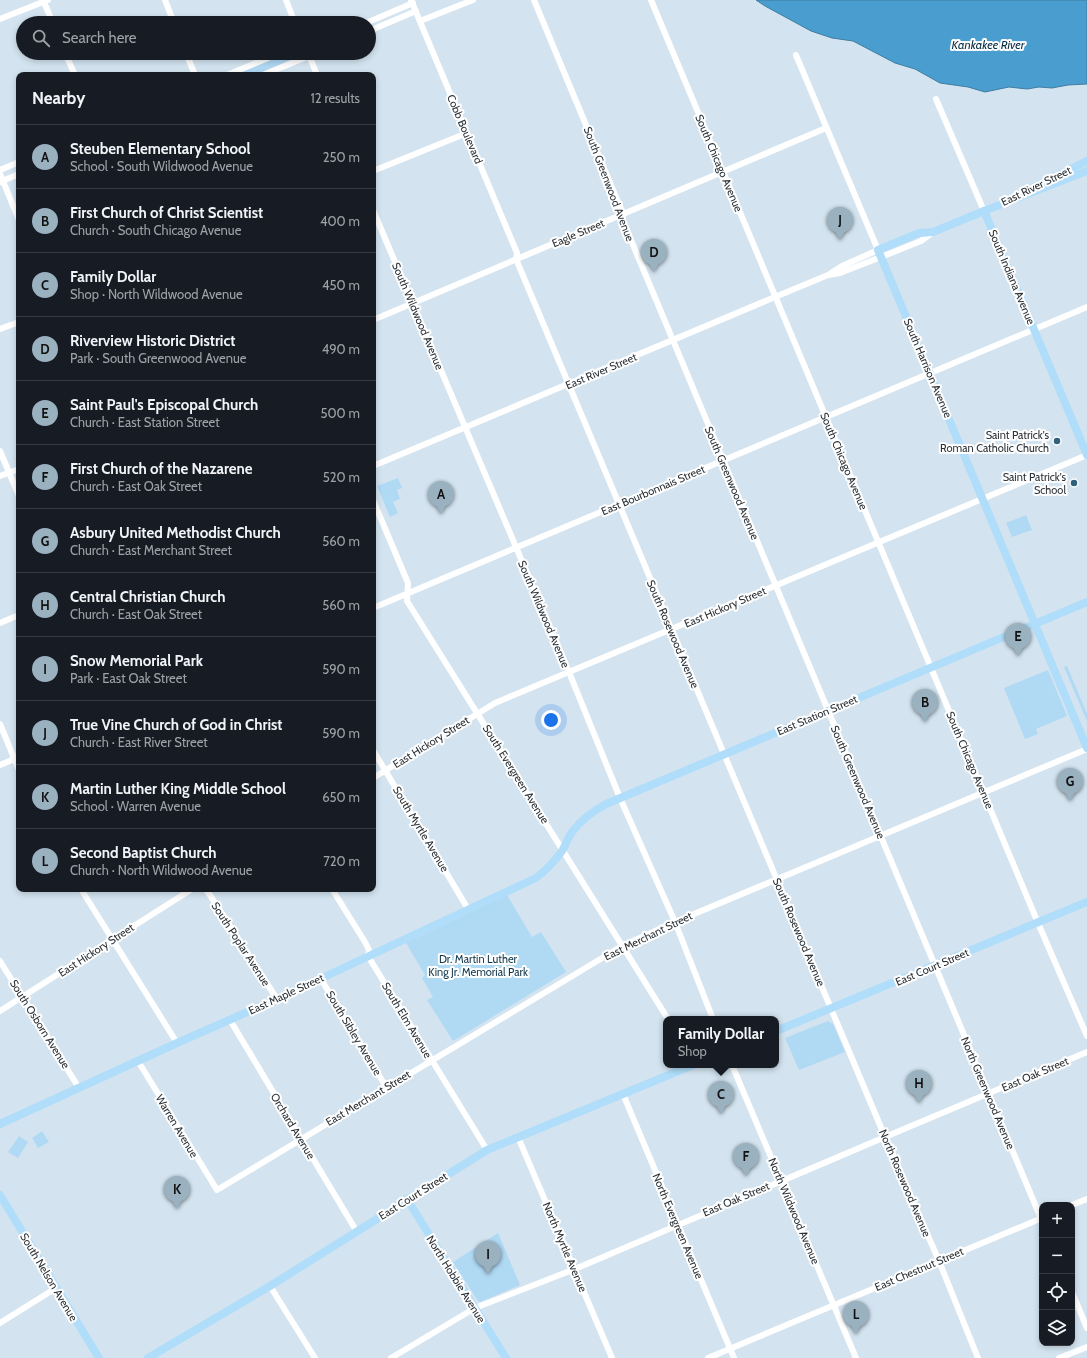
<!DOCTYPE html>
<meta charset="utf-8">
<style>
body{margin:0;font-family:Cabin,sans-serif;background:#242831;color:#f1f3f6}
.controls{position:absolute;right:12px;bottom:12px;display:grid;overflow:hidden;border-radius:8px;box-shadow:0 2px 6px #0003}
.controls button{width:36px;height:36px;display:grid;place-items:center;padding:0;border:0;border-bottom:1px solid #363941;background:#171b24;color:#f1f3f6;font:20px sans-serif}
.you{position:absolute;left:551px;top:720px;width:14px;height:14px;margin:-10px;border:3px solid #fff;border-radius:50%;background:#1a73e8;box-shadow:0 0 0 6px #1a73e833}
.badge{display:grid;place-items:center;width:26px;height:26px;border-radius:50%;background:#9ab1c0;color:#111;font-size:13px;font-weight:700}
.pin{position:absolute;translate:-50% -33px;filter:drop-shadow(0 1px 2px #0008)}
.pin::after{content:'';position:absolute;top:21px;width:14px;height:12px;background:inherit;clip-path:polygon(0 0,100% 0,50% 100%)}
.popup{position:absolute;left:663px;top:1016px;width:116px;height:52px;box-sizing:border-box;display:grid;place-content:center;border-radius:8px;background:#171b24;filter:drop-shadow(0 1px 3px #0005);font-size:13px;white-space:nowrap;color:#9ea1a6}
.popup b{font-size:15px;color:#f1f3f6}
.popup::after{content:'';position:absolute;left:50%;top:100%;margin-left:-8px;border:8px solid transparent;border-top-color:#171b24}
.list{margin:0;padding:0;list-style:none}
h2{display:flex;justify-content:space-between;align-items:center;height:52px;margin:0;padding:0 16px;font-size:17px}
h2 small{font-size:13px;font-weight:400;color:#9ea1a6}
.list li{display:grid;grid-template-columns:26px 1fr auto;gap:12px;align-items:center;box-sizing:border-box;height:64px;padding:0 16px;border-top:1px solid #363941}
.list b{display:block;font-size:15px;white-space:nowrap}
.list p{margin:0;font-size:13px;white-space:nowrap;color:#9ea1a6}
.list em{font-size:13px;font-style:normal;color:#9ea1a6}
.icon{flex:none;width:22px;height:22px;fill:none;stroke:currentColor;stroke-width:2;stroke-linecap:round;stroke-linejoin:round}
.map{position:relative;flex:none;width:1087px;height:1358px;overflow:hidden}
.search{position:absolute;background:#171b24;box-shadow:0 2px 6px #0003;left:16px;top:16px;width:360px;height:44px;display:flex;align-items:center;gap:10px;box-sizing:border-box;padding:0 14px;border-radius:22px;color:#9ea1a6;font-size:15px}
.panel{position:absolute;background:#171b24;box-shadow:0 2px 6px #0003;left:16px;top:72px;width:360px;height:820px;border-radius:8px}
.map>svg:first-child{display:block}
</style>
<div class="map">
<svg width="1087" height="1358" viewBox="0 0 1087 1358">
<rect width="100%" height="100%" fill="#d3e4f0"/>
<g fill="#b0d9f4">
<polygon points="286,53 303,53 302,55 255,75 234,75"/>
<polygon points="398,478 402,488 397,490 400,499 393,502 398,513 390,517 377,486"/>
<polygon points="1026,515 1032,530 1012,537 1006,523"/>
<polygon points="1067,666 1087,714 1087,721 1064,667"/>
<polygon points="1048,670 1067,716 1036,729 1038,734 1025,739 1004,688"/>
<polygon points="507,895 532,937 541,932 566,972 453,1041 427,1000 433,997 422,978 425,975 406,943"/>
<polygon points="828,1021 833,1024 845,1052 799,1070 785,1038"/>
<polygon points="42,1131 49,1142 38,1148 32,1138"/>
<polygon points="19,1136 28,1142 18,1158 8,1152"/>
<polygon points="498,1233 520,1285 480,1302 478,1301 453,1262"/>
</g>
<polygon fill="#499dcf" stroke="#407da1" points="756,0 1087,0 1087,84 1068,85 1052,88 1039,87 1027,89 1009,87 985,92 968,87 940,83 915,69 895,63 853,41 832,38 811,31 765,6"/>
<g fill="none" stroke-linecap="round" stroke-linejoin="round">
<g stroke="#fff" stroke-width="6">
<polyline points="43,0 53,23"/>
<polyline points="165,0 174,23"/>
<polyline points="286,0 295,23"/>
<polyline points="411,0 517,253 516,259 885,1137 939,1261 978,1358"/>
<polyline points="534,0 623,214 623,221 1042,1221"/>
<polyline points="651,0 1038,923 1087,1036"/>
<polyline points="0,19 48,0"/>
<polyline points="420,21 473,0"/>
<polyline points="366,23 413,3"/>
<polyline points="369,31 416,11"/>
<polyline points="65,53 75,75"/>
<polyline points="186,53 195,75"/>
<polyline points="308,53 317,75"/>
<polyline points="796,55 878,250 842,266 831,273"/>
<polyline points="227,75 280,53"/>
<polyline points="263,75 316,53"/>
<polyline points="936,99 984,211"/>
<polyline points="0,170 19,162"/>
<polyline points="373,171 467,133"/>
<polyline points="0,174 19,220"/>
<polyline points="0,182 19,174"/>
<polyline points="373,210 569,672 620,798 675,922 713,1019"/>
<polyline points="373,320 826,128"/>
<polyline points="0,329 19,322"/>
<polyline points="0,451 19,496"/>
<polyline points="373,466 775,297 828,275 840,273 881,257 921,241 933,232"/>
<polyline points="0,476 19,469"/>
<polyline points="373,500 408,583 407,601 668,1019"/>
<polyline points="373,608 1087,307"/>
<polyline points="0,623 19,615"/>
<polyline points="0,724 19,770"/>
<polyline points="373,750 468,909"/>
<polyline points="0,765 19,757"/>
<polyline points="373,778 495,703 1087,455"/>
<polyline points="81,889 177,1043"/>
<polyline points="206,889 277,999"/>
<polyline points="332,889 365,942 369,950 368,956 487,1150"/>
<polyline points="0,961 79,1088"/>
<polyline points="321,979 386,1087"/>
<polyline points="0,1011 192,889"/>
<polyline points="230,1020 357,1232"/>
<polyline points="138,1061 217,1190 622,946 675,922 1087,749"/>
<polyline points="732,1065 856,1358"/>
<polyline points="623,1094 734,1358"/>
<polyline points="518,1137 612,1358"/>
<polyline points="1072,1205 1087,1199"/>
<polyline points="270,1286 315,1358"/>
<polyline points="1072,1292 1087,1328"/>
<polyline points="0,1323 56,1288"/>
<polyline points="391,1358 475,1308 575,1269 885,1137 1087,1052"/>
<polyline points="708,1358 1042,1218"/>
<polyline points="1059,1358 1087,1347"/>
</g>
<g stroke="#b0ddf9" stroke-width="8">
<polyline points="1087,171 984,211 933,232 919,233 878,250 1087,748"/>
<polyline points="1034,187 1087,161"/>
<polyline points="984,211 1087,455"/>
<polyline points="776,1031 1087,902"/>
<path d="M0 1124 177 1043 277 999 536 878C546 870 555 861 562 851 566 845 568 837 572 832 581 820 593 811 606 804L1087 602"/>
<polyline points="0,1195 99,1358"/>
<polyline points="407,1199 506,1358"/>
<polyline points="148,1358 270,1286 487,1150 693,1065"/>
</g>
</g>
<g fill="#2f607e" stroke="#fff" stroke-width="1.5">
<circle cx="1057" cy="441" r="4"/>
<circle cx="1074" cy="483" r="4"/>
</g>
<g text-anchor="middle" stroke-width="4" stroke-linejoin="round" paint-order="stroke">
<g font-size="11" fill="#2c3237" stroke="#fff">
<text transform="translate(465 129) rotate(67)" y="4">Cobb Boulevard</text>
<text transform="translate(719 163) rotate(67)" y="4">South Chicago Avenue</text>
<text transform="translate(609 184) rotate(69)" y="4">South Greenwood Avenue</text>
<text transform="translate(1036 186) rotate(-26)" y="4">East River Street</text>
<text transform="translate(578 233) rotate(-23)" y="4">Eagle Street</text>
<text transform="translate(1012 277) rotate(67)" y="4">South Indiana Avenue</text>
<text transform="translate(418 316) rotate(67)" y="4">South Wildwood Avenue</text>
<text transform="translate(928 368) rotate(67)" y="4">South Harrison Avenue</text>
<text transform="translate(601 371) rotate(-23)" y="4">East River Street</text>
<text transform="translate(844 461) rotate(67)" y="4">South Chicago Avenue</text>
<text transform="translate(732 483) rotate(67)" y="4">South Greenwood Avenue</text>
<text transform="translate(653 490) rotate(-23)" y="4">East Bourbonnais Street</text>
<text transform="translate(725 607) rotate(-23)" y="4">East Hickory Street</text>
<text transform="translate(544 614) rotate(67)" y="4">South Wildwood Avenue</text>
<text transform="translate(673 634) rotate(67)" y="4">South Rosewood Avenue</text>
<text transform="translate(817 715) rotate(-23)" y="4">East Station Street</text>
<text transform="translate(431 742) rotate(-32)" y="4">East Hickory Street</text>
<text transform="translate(970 760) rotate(67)" y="4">South Chicago Avenue</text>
<text transform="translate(516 774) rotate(58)" y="4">South Evergreen Avenue</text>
<text transform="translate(858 782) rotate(67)" y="4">South Greenwood Avenue</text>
<text transform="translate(421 829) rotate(59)" y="4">South Myrtle Avenue</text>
<text transform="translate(799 932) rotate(67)" y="4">South Rosewood Avenue</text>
<text transform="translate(648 936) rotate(-26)" y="4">East Merchant Street</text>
<text transform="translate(241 944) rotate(57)" y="4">South Poplar Avenue</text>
<text transform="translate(96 950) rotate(-33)" y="4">East Hickory Street</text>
<text transform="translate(932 967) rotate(-23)" y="4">East Court Street</text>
<text transform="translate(286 994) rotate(-25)" y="4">East Maple Street</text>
<text transform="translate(407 1020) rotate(59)" y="4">South Elm Avenue</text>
<text transform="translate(40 1024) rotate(58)" y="4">South Osborn Avenue</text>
<text transform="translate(354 1033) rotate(59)" y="4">South Sibley Avenue</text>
<text transform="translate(1035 1074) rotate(-23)" y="4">East Oak Street</text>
<text transform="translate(988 1093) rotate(67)" y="4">North Greenwood Avenue</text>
<text transform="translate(368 1098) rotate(-31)" y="4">East Merchant Street</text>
<text transform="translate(177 1126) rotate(59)" y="4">Warren Avenue</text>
<text transform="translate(293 1126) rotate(59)" y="4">Orchard Avenue</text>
<text transform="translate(905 1183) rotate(67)" y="4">North Rosewood Avenue</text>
<text transform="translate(413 1196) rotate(-32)" y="4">East Court Street</text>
<text transform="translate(736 1199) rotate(-23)" y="4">East Oak Street</text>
<text transform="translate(794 1211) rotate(67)" y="4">North Wildwood Avenue</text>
<text transform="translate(678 1226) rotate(67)" y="4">North Evergreen Avenue</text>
<text transform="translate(565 1247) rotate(67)" y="4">North Myrtle Avenue</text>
<text transform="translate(919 1269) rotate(-23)" y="4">East Chestnut Street</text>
<text transform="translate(49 1277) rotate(59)" y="4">South Nelson Avenue</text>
<text transform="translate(456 1279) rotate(58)" y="4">North Hobbie Avenue</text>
</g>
<g font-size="11" fill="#2c3237" stroke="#fff" text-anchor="end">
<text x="1049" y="439">Saint Patrick's<tspan x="1049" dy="13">Roman Catholic Church</tspan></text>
<text x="1066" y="481">Saint Patrick's<tspan x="1066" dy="13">School</tspan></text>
</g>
<g font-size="11" fill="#12374c" stroke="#fff">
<text x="478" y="963">Dr. Martin Luther<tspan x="478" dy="13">King Jr. Memorial Park</tspan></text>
</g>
<g font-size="12" font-style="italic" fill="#072d42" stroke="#fff">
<text x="988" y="49">Kankakee River</text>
</g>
</g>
</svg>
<div class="controls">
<button>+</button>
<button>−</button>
<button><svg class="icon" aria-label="locate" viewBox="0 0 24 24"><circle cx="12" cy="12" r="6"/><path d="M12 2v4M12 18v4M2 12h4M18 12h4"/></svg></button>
<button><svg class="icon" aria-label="layers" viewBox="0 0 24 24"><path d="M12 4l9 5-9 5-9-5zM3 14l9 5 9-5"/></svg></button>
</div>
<div class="you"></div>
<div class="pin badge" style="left:441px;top:514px">A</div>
<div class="pin badge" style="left:925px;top:722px">B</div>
<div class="pin badge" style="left:721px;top:1114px">C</div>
<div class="popup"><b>Family Dollar</b>Shop</div>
<div class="pin badge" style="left:654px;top:272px">D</div>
<div class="pin badge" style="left:1018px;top:656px">E</div>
<div class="pin badge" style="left:746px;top:1176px">F</div>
<div class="pin badge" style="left:1070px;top:801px">G</div>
<div class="pin badge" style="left:919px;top:1103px">H</div>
<div class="pin badge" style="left:488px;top:1274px">I</div>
<div class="pin badge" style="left:840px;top:240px">J</div>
<div class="pin badge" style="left:177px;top:1209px">K</div>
<div class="pin badge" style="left:856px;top:1334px">L</div>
<div class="search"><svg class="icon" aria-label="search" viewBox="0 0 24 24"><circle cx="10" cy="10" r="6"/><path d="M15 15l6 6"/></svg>Search here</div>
<section class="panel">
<h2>Nearby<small>12 results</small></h2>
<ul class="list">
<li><span class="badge">A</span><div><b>Steuben Elementary School</b><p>School · South Wildwood Avenue</p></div><em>250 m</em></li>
<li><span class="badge">B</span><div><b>First Church of Christ Scientist</b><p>Church · South Chicago Avenue</p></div><em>400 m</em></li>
<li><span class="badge">C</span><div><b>Family Dollar</b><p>Shop · North Wildwood Avenue</p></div><em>450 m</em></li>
<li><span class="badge">D</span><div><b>Riverview Historic District</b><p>Park · South Greenwood Avenue</p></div><em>490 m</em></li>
<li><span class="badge">E</span><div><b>Saint Paul's Episcopal Church</b><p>Church · East Station Street</p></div><em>500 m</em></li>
<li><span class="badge">F</span><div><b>First Church of the Nazarene</b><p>Church · East Oak Street</p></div><em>520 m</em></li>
<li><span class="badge">G</span><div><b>Asbury United Methodist Church</b><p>Church · East Merchant Street</p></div><em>560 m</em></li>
<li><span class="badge">H</span><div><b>Central Christian Church</b><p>Church · East Oak Street</p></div><em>560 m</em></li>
<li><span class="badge">I</span><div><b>Snow Memorial Park</b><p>Park · East Oak Street</p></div><em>590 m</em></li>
<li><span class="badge">J</span><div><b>True Vine Church of God in Christ</b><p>Church · East River Street</p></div><em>590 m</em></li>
<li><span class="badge">K</span><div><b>Martin Luther King Middle School</b><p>School · Warren Avenue</p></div><em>650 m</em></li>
<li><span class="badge">L</span><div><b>Second Baptist Church</b><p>Church · North Wildwood Avenue</p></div><em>720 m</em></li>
</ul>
</section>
</div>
